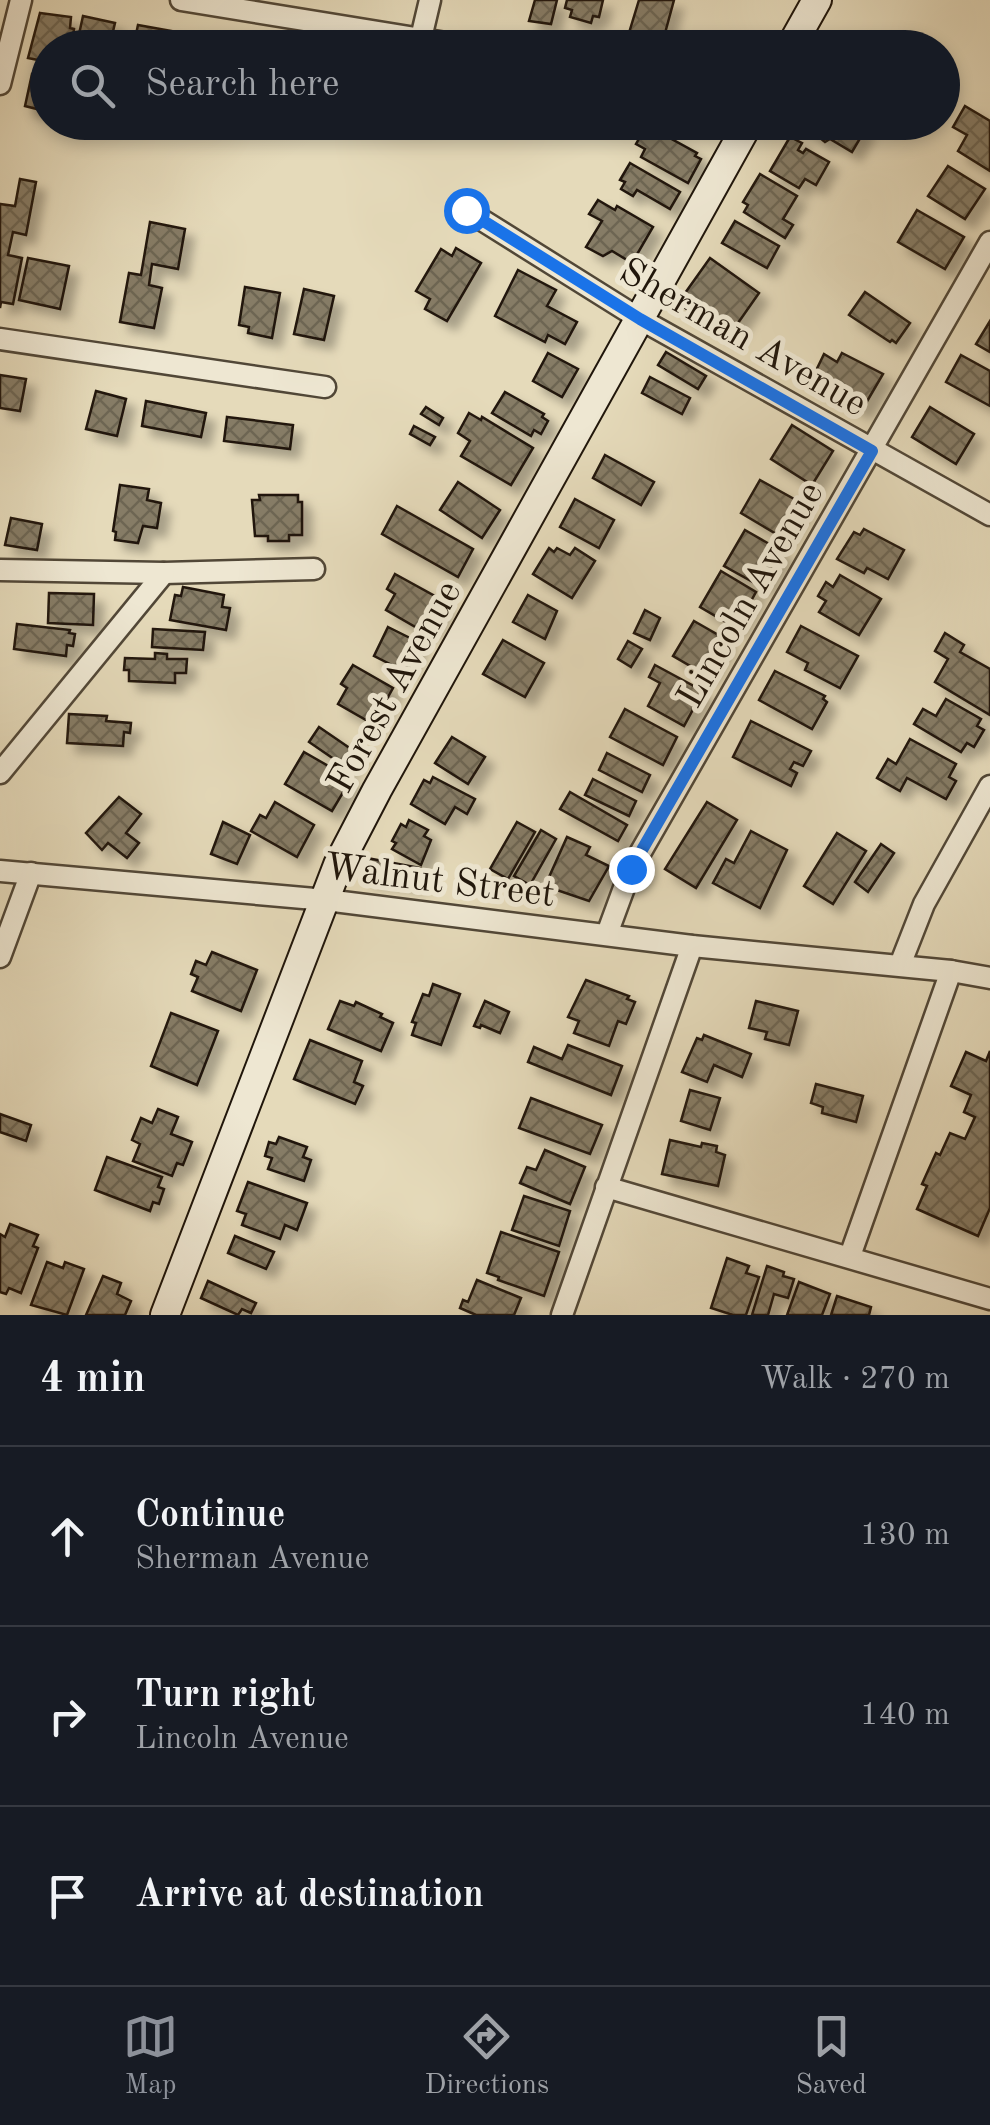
<!DOCTYPE html>
<meta charset="utf-8">
<style>
body{margin:0;font-family:"Old Standard TT",serif;background:#20242c;color:#f1f3f6}
.stop{position:absolute;width:30px;height:30px;margin:-22px;border:8px solid #1a73e8;border-radius:50%;background:#fff}
.stop.end{background:#1a73e8;border-color:#fff;box-shadow:0 2px 10px #0008}
.list{margin:0;padding:0;list-style:none}
h2{display:flex;justify-content:space-between;align-items:center;height:130px;margin:0;padding:0 40px;font-size:42px}
h2 small{font-size:32px;font-weight:400;color:#9ea1a6}
.list li{display:grid;grid-template-columns:65px 1fr auto;gap:30px;align-items:center;box-sizing:border-box;height:180px;padding:0 40px;border-top:2px solid #363941}
.list b{display:block;font-size:38px;white-space:nowrap}
.list p{margin:0;font-size:32px;white-space:nowrap;color:#9ea1a6}
.list em{font-size:32px;font-style:normal;color:#9ea1a6}
.icon{flex:none;width:55px;height:55px;fill:none;stroke:currentColor;stroke-width:2;stroke-linecap:round;stroke-linejoin:round}
.map{position:relative;flex:none;width:990px;height:1315px;overflow:hidden}
.search{position:absolute;background:#171b24;box-shadow:0 5px 15px #0003;left:30px;right:30px;top:30px;height:110px;display:flex;align-items:center;gap:25px;box-sizing:border-box;padding:0 35px;border-radius:55px;color:#9ea1a6;font-size:38px}
.sheet{height:670px;background:#171b24}
nav{display:flex;justify-content:space-around;align-items:center;box-sizing:border-box;height:140px;border-top:2px solid #363941;background:#171b24;font-size:28px;color:#9ea1a6}
nav a{display:grid;justify-items:center;gap:5px}
nav .on{color:#8c9099}
.map>svg:first-child{display:block}
</style>
<div class="map">
<svg width="990" height="1315" viewBox="0 0 990 1315">
<defs>
<pattern id="building-cross-hatch" width="8" height="8" patternUnits="userSpaceOnUse" patternTransform="scale(2.5)"><rect width="8" height="8" fill="#867c66"/><path d="M0 0l8 8M0 8l8-8" fill="none" stroke="#6d6552"/></pattern>
<filter id="shadow"><feDropShadow dx="9" dy="9" stdDeviation="5" flood-color="#0004"/></filter>
</defs>
<rect width="100%" height="100%" fill="#e5daba"/>
<filter id="stains"><feTurbulence type="fractalNoise" baseFrequency=".002" numOctaves="4"/><feColorMatrix values="0 0 0 0 .2 0 0 0 0 .09 0 0 0 0 .02 0 0 0 .5 -.17"/></filter>
<radialGradient id="worn" r=".72"><stop offset=".6" stop-color="#630" stop-opacity="0"/><stop offset="1" stop-color="#630" stop-opacity=".3"/></radialGradient>
<g fill="url(#building-cross-hatch)" stroke="#20160b" stroke-width="2.5" filter="url(#shadow)">
<polygon points="535,0 557,0 551,24 529,21"/>
<polygon points="567,0 603,0 599,17 593,16 591,23 570,17 572,10 565,8"/>
<polygon points="639,0 674,0 661,48 625,46"/>
<polygon points="40,13 71,17 70,28 74,29 72,42 67,41 66,48 48,48 48,62 28,58"/>
<polygon points="83,16 115,23 109,48 76,48"/>
<polygon points="138,25 177,32 174,48 133,48"/>
<polygon points="190,34 221,41 220,48 187,48"/>
<polygon points="32,74 48,77 48,112 25,106"/>
<polygon points="965,106 990,121 990,171 958,151 967,135 953,127"/>
<polygon points="800,122 852,122 865,130 852,152 830,139 825,142"/>
<polygon points="644,130 652,135 655,130 697,153 695,156 701,159 688,183 641,157 645,149 636,144"/>
<polygon points="790,137 802,143 798,150 803,153 806,149 829,162 816,185 805,179 799,188 770,171"/>
<polygon points="630,163 680,192 670,209 637,190 633,196 621,189 625,182 620,180"/>
<polygon points="948,166 985,189 965,219 928,196"/>
<polygon points="760,174 797,196 783,219 793,225 785,238 744,212 748,205 743,202"/>
<polygon points="20,179 36,182 26,235 13,232 8,255 22,258 13,304 1,302 0,308 0,204 15,206"/>
<polygon points="598,200 615,210 617,206 653,227 632,263 612,251 603,256 586,247 602,221 589,214"/>
<polygon points="917,210 964,237 945,269 898,242"/>
<polygon points="735,221 779,246 767,268 722,243"/>
<polygon points="150,222 185,229 178,269 152,264 149,285 162,288 154,328 120,322 129,273 141,275"/>
<polygon points="456,248 481,263 447,321 425,309 430,299 416,291 441,249 452,256"/>
<polygon points="28,258 69,266 60,309 19,300"/>
<polygon points="710,258 759,293 731,333 708,316 704,321 678,303"/>
<polygon points="518,270 556,290 547,306 577,322 565,344 548,335 545,342 495,316"/>
<polygon points="245,287 280,293 272,338 248,333 249,327 239,325"/>
<polygon points="304,289 334,296 324,340 294,334"/>
<polygon points="865,292 910,323 896,343 892,340 890,342 849,315"/>
<polygon points="990,321 990,352 976,344"/>
<polygon points="666,352 706,376 698,389 658,365"/>
<polygon points="548,353 578,369 562,397 533,381"/>
<polygon points="842,353 883,374 862,410 811,381 824,354 837,362"/>
<polygon points="961,355 990,371 990,406 946,382"/>
<polygon points="0,375 26,379 20,411 0,408"/>
<polygon points="650,377 690,398 682,414 642,393"/>
<polygon points="96,391 126,399 117,436 86,429"/>
<polygon points="505,392 544,414 542,417 548,421 541,434 534,430 531,436 492,413"/>
<polygon points="146,401 206,413 201,437 142,426"/>
<polygon points="426,407 443,418 439,425 421,414"/>
<polygon points="930,407 974,434 956,464 912,437"/>
<polygon points="469,413 481,420 482,417 533,448 511,485 461,456 470,441 458,433"/>
<polygon points="227,417 293,425 290,449 224,441"/>
<polygon points="792,425 833,451 812,485 771,459"/>
<polygon points="414,426 435,437 430,445 410,434"/>
<polygon points="605,455 654,482 641,505 593,478"/>
<polygon points="760,480 803,504 783,538 741,513"/>
<polygon points="458,482 500,510 482,538 440,510"/>
<polygon points="120,485 149,489 147,500 161,503 157,528 143,526 138,543 115,540 116,532 113,531"/>
<polygon points="259,495 298,495 298,502 302,502 302,535 289,535 289,541 268,541 268,536 255,536 252,500 260,500"/>
<polygon points="575,499 614,520 599,548 560,527"/>
<polygon points="397,506 473,549 458,577 382,534"/>
<polygon points="11,518 42,524 37,550 5,545"/>
<polygon points="864,529 904,550 888,579 867,568 864,573 837,559 854,532 860,535"/>
<polygon points="745,530 783,552 762,587 724,566"/>
<polygon points="549,548 554,552 557,548 570,555 575,548 595,561 572,598 533,574"/>
<polygon points="721,571 756,592 736,628 700,607"/>
<polygon points="395,574 442,600 444,604 430,629 426,628 424,632 386,610 395,594 387,589"/>
<polygon points="840,575 881,599 859,635 819,612 826,601 818,596 826,582 833,587"/>
<polygon points="183,587 224,595 222,607 230,608 226,630 170,620 175,595 181,596"/>
<polygon points="49,593 94,594 93,625 48,623"/>
<polygon points="528,595 557,611 545,639 513,622"/>
<polygon points="645,610 660,618 650,640 634,633"/>
<polygon points="694,621 727,640 706,675 673,656"/>
<polygon points="17,624 70,630 69,633 75,634 73,646 67,645 66,656 14,649"/>
<polygon points="801,626 858,656 840,688 805,670 808,663 787,652"/>
<polygon points="388,627 418,642 404,671 374,656"/>
<polygon points="153,629 205,632 203,650 152,647"/>
<polygon points="945,633 964,645 960,652 990,669 990,715 935,682 948,659 935,651"/>
<polygon points="503,640 544,663 525,697 483,674"/>
<polygon points="628,641 642,649 631,667 618,659"/>
<polygon points="155,653 167,654 167,659 187,659 186,673 175,673 175,683 129,681 129,670 124,670 125,658 155,659"/>
<polygon points="353,665 393,688 373,724 338,704 347,688 341,684"/>
<polygon points="655,665 703,691 684,726 648,706 660,683 649,677"/>
<polygon points="775,671 825,696 823,699 827,702 812,729 759,700"/>
<polygon points="946,699 981,719 977,726 984,730 974,747 967,743 961,752 914,724 923,709 936,716"/>
<polygon points="625,709 677,737 663,765 610,737"/>
<polygon points="69,714 107,716 106,721 131,723 130,733 124,732 123,746 67,743"/>
<polygon points="751,721 811,751 803,766 794,762 790,769 797,773 791,786 733,757"/>
<polygon points="319,727 357,753 347,768 309,742"/>
<polygon points="452,737 485,757 468,784 435,763"/>
<polygon points="910,739 956,764 949,777 956,781 946,799 907,778 900,791 877,778 888,759 896,764"/>
<polygon points="304,752 351,779 332,811 285,784"/>
<polygon points="607,753 650,775 642,792 599,770"/>
<polygon points="433,777 475,799 467,814 455,807 445,824 411,804 424,780 430,783"/>
<polygon points="593,779 636,801 629,816 585,795"/>
<polygon points="570,792 627,825 618,841 560,809"/>
<polygon points="119,797 141,814 126,833 139,843 127,858 108,843 102,850 86,833"/>
<polygon points="275,802 314,825 297,857 251,831 260,815 266,818"/>
<polygon points="707,802 737,820 696,888 665,869"/>
<polygon points="409,820 428,830 424,836 431,840 421,865 392,849 396,843 392,841 401,824 406,827"/>
<polygon points="223,822 250,835 237,864 211,854"/>
<polygon points="517,822 535,832 508,879 490,869"/>
<polygon points="541,830 556,839 530,885 514,876"/>
<polygon points="751,831 787,850 760,908 713,883 726,859 734,863"/>
<polygon points="837,833 866,851 833,904 804,886"/>
<polygon points="567,837 590,847 586,855 609,866 589,901 545,886"/>
<polygon points="881,844 894,853 868,892 855,882"/>
<polygon points="367,858 420,868 418,883 365,877"/>
<polygon points="212,952 257,970 241,1011 192,991 198,977 191,974 196,961 206,965"/>
<polygon points="586,980 629,996 627,999 635,1002 626,1024 618,1021 609,1046 574,1033 579,1021 568,1017"/>
<polygon points="433,984 460,994 441,1045 412,1035 416,1023 412,1022 423,994 429,996"/>
<polygon points="340,1001 354,1006 356,1002 382,1014 380,1017 393,1023 381,1051 328,1029"/>
<polygon points="485,1001 509,1012 500,1033 481,1025 480,1028 474,1026"/>
<polygon points="756,1001 798,1011 789,1045 765,1039 767,1032 749,1028"/>
<polygon points="171,1013 218,1031 197,1085 151,1066"/>
<polygon points="704,1035 751,1054 742,1077 714,1065 707,1082 682,1072 697,1038 702,1040"/>
<polygon points="310,1040 362,1061 354,1082 363,1086 355,1104 294,1079"/>
<polygon points="568,1045 622,1066 611,1095 528,1062 534,1047 562,1059"/>
<polygon points="990,1051 990,1208 978,1236 917,1209 927,1186 922,1184 936,1153 940,1155 950,1133 965,1139 975,1117 964,1112 971,1095 951,1086 966,1052 986,1061"/>
<polygon points="816,1084 863,1096 856,1122 822,1113 823,1107 811,1103"/>
<polygon points="690,1090 720,1098 710,1130 681,1121"/>
<polygon points="531,1098 602,1125 590,1154 519,1128"/>
<polygon points="158,1109 178,1117 171,1134 192,1142 183,1165 177,1163 172,1176 133,1161 140,1144 132,1140 141,1118 152,1123"/>
<polygon points="0,1114 31,1125 26,1141 0,1132"/>
<polygon points="279,1137 307,1147 303,1157 311,1160 304,1181 268,1169 272,1158 265,1156 269,1142 276,1144"/>
<polygon points="670,1140 701,1147 702,1143 717,1146 716,1152 725,1155 718,1186 662,1174"/>
<polygon points="545,1150 585,1167 570,1204 520,1183 527,1167 536,1170"/>
<polygon points="107,1157 162,1177 158,1187 164,1189 159,1204 153,1202 150,1211 95,1190"/>
<polygon points="248,1182 307,1203 297,1230 285,1225 280,1239 242,1225 246,1214 237,1211"/>
<polygon points="524,1196 570,1211 559,1246 512,1230"/>
<polygon points="10,1224 38,1235 33,1246 38,1248 21,1293 9,1288 6,1294 0,1292 0,1234 5,1237"/>
<polygon points="501,1232 559,1252 544,1296 498,1280 499,1277 487,1273"/>
<polygon points="235,1236 274,1252 266,1269 228,1253"/>
<polygon points="727,1258 749,1266 746,1273 759,1277 746,1315 733,1315 711,1308"/>
<polygon points="47,1262 63,1268 65,1262 84,1269 67,1315 31,1305"/>
<polygon points="767,1266 784,1272 783,1276 794,1279 788,1298 774,1294 768,1315 752,1315"/>
<polygon points="103,1276 121,1283 117,1294 131,1301 125,1315 86,1315"/>
<polygon points="477,1280 521,1298 514,1315 476,1315 460,1308 463,1300 468,1302"/>
<polygon points="208,1281 256,1303 251,1313 242,1309 238,1315 201,1298"/>
<polygon points="799,1282 830,1294 822,1315 787,1315"/>
<polygon points="837,1296 871,1307 869,1315 831,1315"/>
</g>
<g fill="none" stroke-linecap="round" stroke-linejoin="round">
<g stroke="#514737" stroke-width="25">
<g id="street">
<polyline points="181,0 477,48"/>
<polyline points="421,38 430,0"/>
<polyline points="0,84 21,0"/>
<polyline points="466,210 640,319 990,515"/>
<polyline points="0,339 325,387"/>
<polyline points="0,570 164,573 314,569"/>
<polyline points="0,773 164,573"/>
<polyline points="0,871 326,900 692,946 951,971 990,978"/>
<polyline points="607,934 631,869 990,242"/>
<polyline points="0,957 31,873"/>
<polyline points="900,965 924,904 990,786"/>
<polyline points="606,1187 990,1299"/>
<polyline points="850,1256 951,971"/>
<polyline points="562,1315 692,946"/>
</g>
</g>
<g stroke="#20160b" stroke-width="32">
<g id="secondary">
<polyline points="790,48 817,0"/>
<polyline points="165,1315 338,865 377,790 749,122"/>
</g>
</g>
<use href="#street" stroke="#eee7d2" stroke-width="20"/>
<use href="#secondary" stroke="#eee7d2" stroke-width="28"/>
</g>
<g fill="none" stroke-linecap="round" stroke-linejoin="round">
<polyline stroke="#1a73e8" stroke-width="12" points="466,210 640,319 872,451 631,869"/>
</g>
<g text-anchor="middle" stroke-width="10" stroke-linejoin="round" paint-order="stroke">
<g font-size="38" fill="#20160b" stroke="#eee7d2">
<text transform="translate(744 336) rotate(30)" y="13">Sherman Avenue</text>
<text transform="translate(749 594) rotate(-60)" y="13">Lincoln Avenue</text>
<text transform="translate(393 686) rotate(-61)" y="13">Forest Avenue</text>
<text transform="translate(440 879) rotate(7)" y="13">Walnut Street</text>
</g>
</g>
<rect width="100%" height="100%" filter="url(#stains)"/>
<rect width="100%" height="100%" fill="url(#worn)"/>
</svg>
<div class="stop" style="left:466px;top:210px"></div>
<div class="stop end" style="left:631px;top:869px"></div>
<div class="search"><svg class="icon" aria-label="search" viewBox="0 0 24 24"><circle cx="10" cy="10" r="6"/><path d="M15 15l6 6"/></svg>Search here</div>
</div>
<section class="sheet">
<h2>4 min<small>Walk · 270 m</small></h2>
<ul class="list">
<li><svg class="icon" aria-label="ahead" viewBox="0 0 24 24"><path d="M12 20V5M6 11l6-6 6 6"/></svg><div><b>Continue</b><p>Sherman Avenue</p></div><em>130 m</em></li>
<li><svg class="icon" aria-label="right" viewBox="0 0 24 24"><path d="M7 20v-9h11M14 6l5 5-5 5"/></svg><div><b>Turn right</b><p>Lincoln Avenue</p></div><em>140 m</em></li>
<li><svg class="icon" aria-label="arrive" viewBox="0 0 24 24"><path d="M6 21V4h12l-3 4 3 4H6"/></svg><div><b>Arrive at destination</b></div></li>
</ul>
</section>
<nav>
<a class="on"><svg class="icon" aria-label="map" viewBox="0 0 24 24"><path d="M3 6l6-2 6 2 6-2v14l-6 2-6-2-6 2zM9 4v14M15 6v14"/></svg>Map</a>
<a><svg class="icon" aria-label="directions" viewBox="0 0 24 24"><path d="M12 3l9 9-9 9-9-9zM9 14v-3h6M13 9l2 2-2 2"/></svg>Directions</a>
<a><svg class="icon" aria-label="saved" viewBox="0 0 24 24"><path d="M7 4h10v16l-5-4-5 4z"/></svg>Saved</a>
</nav>
